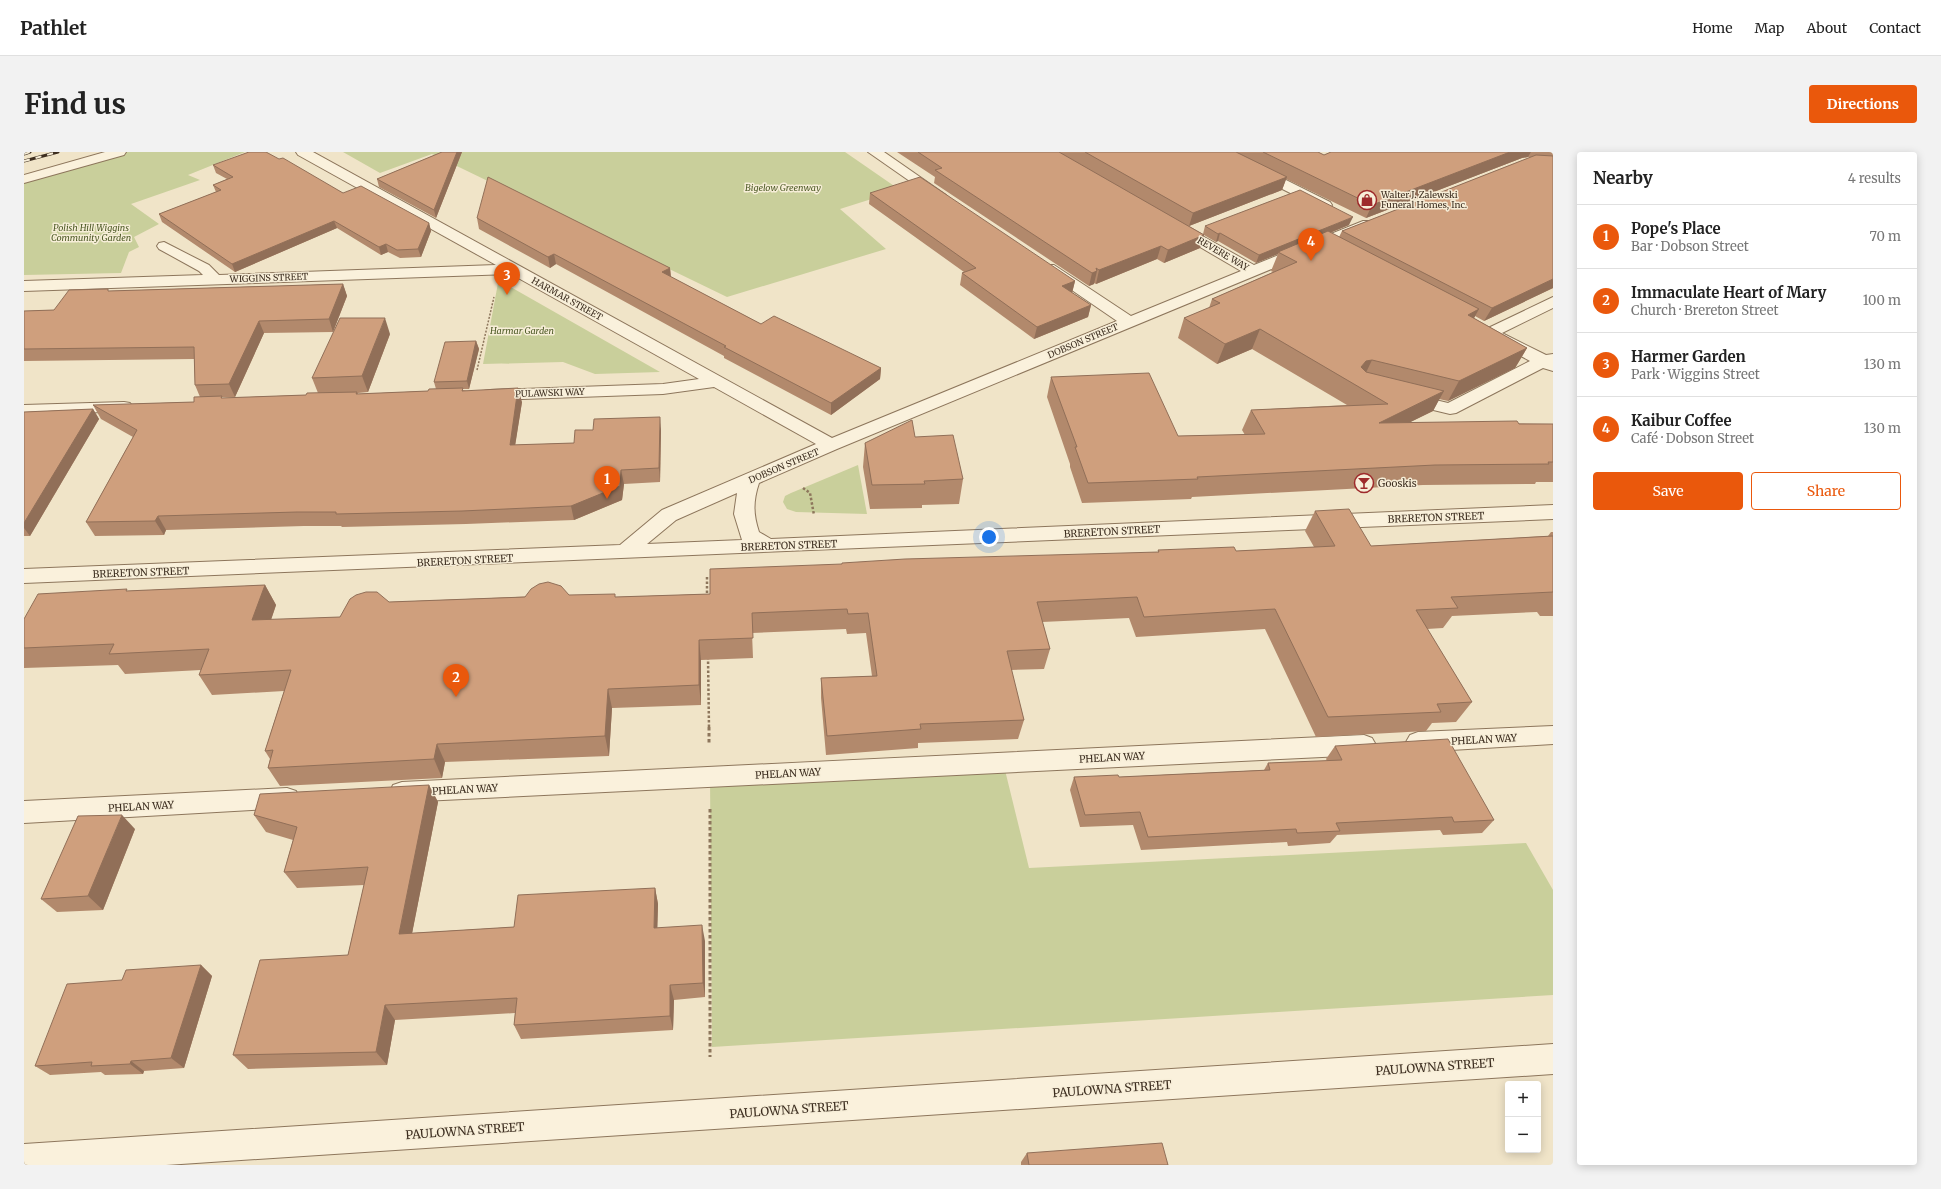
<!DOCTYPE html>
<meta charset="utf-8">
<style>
body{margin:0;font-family:Merriweather,serif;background:#f2f2f2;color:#222}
.controls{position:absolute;right:12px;bottom:12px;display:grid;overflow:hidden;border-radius:4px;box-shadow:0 2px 10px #0003}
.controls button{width:36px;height:36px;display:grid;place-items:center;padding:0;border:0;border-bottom:1px solid #e0e0e0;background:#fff;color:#222;font:20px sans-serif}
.you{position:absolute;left:965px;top:385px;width:14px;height:14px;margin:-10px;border:3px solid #fff;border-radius:50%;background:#1a73e8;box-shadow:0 0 0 6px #1a73e833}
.badge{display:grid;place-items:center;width:26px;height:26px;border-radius:50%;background:#ea580c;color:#fff;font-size:13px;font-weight:700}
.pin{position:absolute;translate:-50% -33px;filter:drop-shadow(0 1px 2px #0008)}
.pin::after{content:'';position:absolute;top:21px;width:14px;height:12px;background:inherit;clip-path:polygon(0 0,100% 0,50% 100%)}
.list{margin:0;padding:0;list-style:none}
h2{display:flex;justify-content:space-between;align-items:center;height:52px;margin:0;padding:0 16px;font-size:17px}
h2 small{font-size:13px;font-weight:400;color:#767676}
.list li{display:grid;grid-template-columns:26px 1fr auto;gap:12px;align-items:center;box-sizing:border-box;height:64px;padding:0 16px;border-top:1px solid #e0e0e0}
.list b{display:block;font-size:15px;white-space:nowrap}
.list p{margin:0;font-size:13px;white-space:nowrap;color:#767676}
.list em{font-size:13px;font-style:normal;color:#767676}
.actions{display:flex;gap:8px;padding:12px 16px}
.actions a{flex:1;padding:9px 0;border:1px solid #ea580c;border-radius:4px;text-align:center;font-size:14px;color:#ea580c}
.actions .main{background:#ea580c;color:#fff}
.map{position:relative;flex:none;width:1529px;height:1013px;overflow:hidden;border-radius:4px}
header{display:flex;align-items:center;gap:24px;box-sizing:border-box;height:56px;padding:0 20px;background:#fff;border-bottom:1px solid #e0e0e0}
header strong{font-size:19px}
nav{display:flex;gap:22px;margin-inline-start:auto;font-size:14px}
.intro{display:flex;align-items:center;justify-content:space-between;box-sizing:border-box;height:96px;padding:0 24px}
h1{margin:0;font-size:28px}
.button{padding:10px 18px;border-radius:4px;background:#ea580c;color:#fff;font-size:14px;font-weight:700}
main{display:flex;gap:24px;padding:0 24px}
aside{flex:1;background:#fff;border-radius:4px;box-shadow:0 2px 10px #0003}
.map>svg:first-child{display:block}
</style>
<header>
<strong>Pathlet</strong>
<nav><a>Home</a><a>Map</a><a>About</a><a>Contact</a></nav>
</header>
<div class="intro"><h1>Find us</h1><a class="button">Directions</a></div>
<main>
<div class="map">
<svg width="1529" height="1013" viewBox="0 0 1529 1013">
<rect width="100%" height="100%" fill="#f0e4c8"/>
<g fill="#c9cf9b">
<polygon points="95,0 221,0 164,23 176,28 107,52 135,72 110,85 115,95 105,100 97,121 0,123 0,27"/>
<polygon points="319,0 821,0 876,38 816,57 862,97 703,145 408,2 356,21"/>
<polygon points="474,131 483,133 636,220 571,222 539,210 459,212"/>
<polygon points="834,313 843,362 772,360 763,357 759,350 761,344 767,341"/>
<polygon points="979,610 1005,716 1502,691 1529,738 1529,843 688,895 686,624"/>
</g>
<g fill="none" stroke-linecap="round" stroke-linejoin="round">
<g stroke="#8d765c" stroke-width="2">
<g id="minor">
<polygon points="81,0 102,0 100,3 0,31 0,23"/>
<path d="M272 0H289L808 286 1093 169 1020 119 1017 116 1020 113H1030L1107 164 1217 119 1147 78 1145 75 1147 72H1157L1230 113 1339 69H1349L1351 72 1349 75 813 297 735 331C729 349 729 362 735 380L747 387 1529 353V367L0 431V417L596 393 638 358 792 292 690 235 639 242 466 248 460 247 457 243 460 239 466 238 639 232 675 227 487 122 0 139V129L179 123 175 119 135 97 133 94 135 91 140 90 185 113 195 123 472 113 274 3ZM713 341 710 362 718 388 623 392 652 368Z"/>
<polygon points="844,0 860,0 922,43 920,46 910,46"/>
<polygon points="1189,0 1206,0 1306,50 1308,53 1306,56 1296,56 1191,3"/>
<polygon points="1529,145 1529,156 1478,181 1522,203 1529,202 1529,219 1519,216 1432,261 1426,262 1376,250 1373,246 1376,242 1382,241 1424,251 1506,209 1468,188 1466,186 1460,184 1458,181 1460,178"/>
<polygon points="100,250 106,251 109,255 106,259 0,263 0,253"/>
<polygon points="1529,574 1529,592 1394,600 1386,597 1382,590 1386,583 1394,580"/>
<polygon points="1340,583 1348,586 1352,593 1348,600 1340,603 378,650 369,647 366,640 369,633 378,630"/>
<polygon points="263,636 272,639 275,646 272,653 263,656 0,671 0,649"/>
<polygon points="1529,892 1529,922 142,1013 0,1013 0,992"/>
</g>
</g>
<polyline stroke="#8d765c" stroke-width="1.5" stroke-dasharray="2 1.5" stroke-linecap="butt" points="453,218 470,145"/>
<g stroke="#8d765c" stroke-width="2.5" stroke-dasharray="2.5 2" stroke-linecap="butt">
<polyline points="779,336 786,341 790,363"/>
<polyline points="683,425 683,444"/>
<polyline points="684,505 685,576"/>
</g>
<g stroke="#8d765c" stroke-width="3" stroke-dasharray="3.5 2.5" stroke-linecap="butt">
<polyline points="685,575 685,592"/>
<polyline points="686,657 686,905"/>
</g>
<use href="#minor" fill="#faf1dc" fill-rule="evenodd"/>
<g stroke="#3d2e20" stroke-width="3">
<g id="rail">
<polyline points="0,2 6,0"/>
<polyline points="0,9 34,0"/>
</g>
</g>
<use href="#rail" stroke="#f7eed8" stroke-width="2" stroke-dasharray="6" stroke-linecap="butt"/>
</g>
<g fill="#b2896c" fill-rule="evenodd">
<polygon points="418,0 438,0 412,66 355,35 353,27"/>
<path d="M873 0H1294L1300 3 1307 0H1529V136L1460 169 1451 164 1450 166 1503 196 1491 216 1424 249 1415 247 1409 259 1386 270 1529 272V330H1512L1511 332 1399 333 1168 345 1167 347 1058 351 1046 315V312L1023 245 1027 225 1154 284 1221 283 1218 278 1227 258 1323 253 1228 197 1193 212 1154 186 1160 166 1185 156 1188 147 1249 120 1247 119 1254 102 1232 111 1194 89 1192 90 1180 83 1176 96 1140 111 1133 107 1072 132 1070 131V132L1065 134 910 31 911 25ZM1504 5H1507L1318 79 1315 85 1306 81 1325 73 1181 74 1179 82 1165 74 1258 38 1262 27 1342 66 1498 6Z"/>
<polygon points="255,7 319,41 405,71 407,79 397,105 376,106 364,100 357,103 313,76 211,120 138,70 135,62 192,40 189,33 203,27 192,21 189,13"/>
<polygon points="846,41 1051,129 1048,141 1067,153 1064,165 1010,187 936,133 938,121 940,120 845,52"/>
<polygon points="453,66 646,116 647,125 737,172 857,216 856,227 807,263 700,206 700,204 532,112 526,116 455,77"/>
<polygon points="319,132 323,144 309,180 240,181 211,245 198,245 198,246 282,243 294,241 288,226 366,182 344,240 334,241 334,242 404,239 412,237 410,230 452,189 455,197 445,237 439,237 439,238 498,250 491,293 550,291 637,278 636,330 600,332 598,348 550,368 442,372 318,375 317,374 280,374 142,378 140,383 71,384 62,370 109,285 77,267 69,253 170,250 176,245 171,233 170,207 0,209 0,159 30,158 85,139"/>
<polygon points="69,257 75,267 6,384 0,384 0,260"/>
<polygon points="891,285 939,327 935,352 898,353 898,356 846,357 839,315 841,291"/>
<polygon points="1291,359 1347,394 1524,384 1527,380 1529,380 1529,464 1516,464 1513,460 1428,464 1419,476 1403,477 1448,550 1432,570 1408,571 1402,579 1292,585 1241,477 1112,485 1105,466 1018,470 1026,497 1020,517 987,518 1000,568 994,587 894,591 894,596 802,603 797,546 797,526 848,524 842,481 823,482 822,477 728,481 729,506 677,508 677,553 588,556 585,604 421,610 418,626 256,634 244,616 246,607 241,599 260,539 188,543 175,523 177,518 101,522 94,513 0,516 0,467 104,439 241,433 252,453 247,468 316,465 365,450 545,443 592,445 686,442 1134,400 1134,398 1212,399 1290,395 1281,379"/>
<polygon points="1311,594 1470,668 1458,681 1419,683 1416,678 1313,683 1306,691 1264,694 1263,690 1117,698 1109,673 1056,675 1046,638 1050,625 1095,625 1240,618 1244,611 1303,609 1302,607"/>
<polygon points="405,633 414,650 388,781 490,775 631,736 634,752 633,776 681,789 681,845 650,848 649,878 497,887 490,873 491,861 371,868 363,913 224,917 209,903 324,803 340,733 273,736 260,720 269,688 242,680 230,663"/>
<polygon points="111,677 79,758 33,760 17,747"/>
<polygon points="177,813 188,824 160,916 120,919 119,922 81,923 77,920 26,923 11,914 98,828"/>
<polygon points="1003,1001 1144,1013 997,1013 997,1010"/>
</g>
<g fill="#916f58">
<polygon points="433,0 438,0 412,66 410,58"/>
<polygon points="1486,0 1507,0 1504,5 1498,6 1342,66 1348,53"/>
<polygon points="1263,25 1258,38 1165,74 1169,61"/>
<polygon points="1329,65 1325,73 1256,101 1254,100 1254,102 1232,111 1235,103"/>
<polygon points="310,69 313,76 211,120 208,112"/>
<polygon points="405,71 407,79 397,105 394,97"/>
<polygon points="1196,81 1194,89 1192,90 1194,82"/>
<polygon points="1180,83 1176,96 1140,111 1144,98"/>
<polygon points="362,92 364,100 357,103 355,95"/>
<polygon points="1137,94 1133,107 1072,132 1075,118"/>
<polygon points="530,102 532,112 526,116 524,105"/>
<polygon points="646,116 647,127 638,120"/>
<polygon points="1073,119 1070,132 1065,134 1068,121"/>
<polygon points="1529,127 1529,136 1460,169 1468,156"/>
<polygon points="1051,129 1048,141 1038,134"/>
<polygon points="319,132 323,144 309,180 305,167"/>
<polygon points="1067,153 1064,165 1010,187 1013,175"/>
<polygon points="1455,157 1444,177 1444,163"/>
<polygon points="361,166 366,182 344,240 338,224"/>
<polygon points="235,169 240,181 211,245 205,232"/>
<polygon points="1236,177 1228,197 1193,212 1201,192"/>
<polygon points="452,189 455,197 445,237 443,229"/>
<polygon points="1503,196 1491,216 1424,249 1435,229"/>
<polygon points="1348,208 1338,229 1337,215 1342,209"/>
<polygon points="857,216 856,227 807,263 807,251"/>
<polygon points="494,236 498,250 489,307 486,293"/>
<polygon points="1420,239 1409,259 1344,291 1355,271"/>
<polygon points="69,257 75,267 6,384 0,376 0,371"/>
<polygon points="636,265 637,278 636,330 635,316"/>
<polygon points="597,318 600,332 598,348 550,368 547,354"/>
<polygon points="134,364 142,378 140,383 131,369"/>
<polygon points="241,433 252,453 240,488 228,468"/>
<polygon points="675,488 677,508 677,553 675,533"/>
<polygon points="584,537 588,556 585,604 581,584"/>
<polygon points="413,592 421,610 418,626 410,607"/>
<polygon points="405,633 414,650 385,797 375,782"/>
<polygon points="98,663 111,677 79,758 64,744"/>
<polygon points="631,736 634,752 633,792 630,776"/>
<polygon points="678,773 681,789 681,845 679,831"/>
<polygon points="177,813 188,824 160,916 147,906"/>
<polygon points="646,833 650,848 649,878 646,864"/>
<polygon points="361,853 371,868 363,913 352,900"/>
<polygon points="107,909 120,919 119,922 106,912"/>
</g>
<g fill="#cf9f7d" stroke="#916f58">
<polygon points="225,0 242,0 255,7 259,6 319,41 337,34 405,71 394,97 373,98 362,92 355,95 310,69 208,112 135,62 197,38 189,33 209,25 189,13"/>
<polygon points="418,0 433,0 410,58 353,27"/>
<polygon points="894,0 1035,0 1180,83 1144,98 1137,94 1075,118 1072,116 1073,119 1068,121 911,18 918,16"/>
<polygon points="1061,0 1212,0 1263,25 1169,61"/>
<polygon points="1239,0 1294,0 1300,3 1307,0 1486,0 1348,53"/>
<polygon points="1512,3 1529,4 1529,127 1468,156 1318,79"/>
<polygon points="464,25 646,116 638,120 737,172 750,164 857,216 807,251 700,195 702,194 530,102 524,105 453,66"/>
<polygon points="896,25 1051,129 1038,134 1067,153 1013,175 938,121 952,116 846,41"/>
<polygon points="1276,38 1329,65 1235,103 1196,81 1194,82 1181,74"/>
<polygon points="1304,79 1455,157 1444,163 1503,196 1435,229 1348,208 1342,209 1337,215 1342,220 1420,239 1355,271 1493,269 1495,272 1529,272 1529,310 1524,310 1525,312 1411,313 1173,325 1174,327 1064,331 1051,295 1053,295 1027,225 1125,221 1154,284 1241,282 1227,258 1364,252 1236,177 1201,192 1160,166 1196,151 1188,147 1273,110 1254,100"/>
<polygon points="319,132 305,167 235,169 205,232 171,233 170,195 0,197 0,159 30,158 45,138 84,137 84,139"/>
<polygon points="316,166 361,166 338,224 288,226"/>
<polygon points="452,189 443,229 410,230 421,190"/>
<polygon points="439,236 438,239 494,236 486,293 550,291 551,278 569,278 570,267 636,265 635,316 597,318 596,334 547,354 438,359 312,362 312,360 273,360 134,364 131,369 62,370 113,278 69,253 170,250 170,245 198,244 197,246 282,243 283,241 333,240 332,242 404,239 405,237"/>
<polygon points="69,257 0,371 0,260"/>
<polygon points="888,268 891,285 929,283 939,327 900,329 901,332 848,333 841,291"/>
<polygon points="1325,357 1347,394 1529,384 1529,440 1427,445 1434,456 1392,458 1448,550 1413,552 1417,560 1304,565 1251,457 1120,465 1113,445 1013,450 1026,497 983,499 1000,568 896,572 897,577 803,584 797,526 853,524 844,461 824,462 823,457 728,461 729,486 675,488 675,533 584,537 581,584 413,592 410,607 244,616 249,598 241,599 267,518 175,523 185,497 85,502 90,492 0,496 0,467 14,442 103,437 102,439 241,433 228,468 316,465 326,447 332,443 342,440 353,440 365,450 501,445 507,437 515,432 524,430 537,434 545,443 591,442 591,445 686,442 686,417 818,412 818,411 881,407 1135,400 1134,398 1210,395 1212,399 1311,394 1291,359"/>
<polygon points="1424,587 1470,668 1430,670 1428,665 1312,671 1316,679 1273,681 1272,677 1124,685 1116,660 1061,663 1050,625 1094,623 1095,625 1246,618 1244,611 1318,608 1311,594"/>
<polygon points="405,633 375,782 490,775 494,743 631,736 630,776 678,773 679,831 646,833 646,864 490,873 493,846 361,853 352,900 209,903 236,808 324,803 344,715 260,720 273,675 230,663 236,642"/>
<polygon points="98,663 64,744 17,747 54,664"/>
<polygon points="177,813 147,906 107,909 106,912 67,914 68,910 11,914 43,832 98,828 102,818"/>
<polygon points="1138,991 1144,1013 1005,1013 1003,1001"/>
</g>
<defs>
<g id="shop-ring" transform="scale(1)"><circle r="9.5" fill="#f7eed8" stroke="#9e2a2b" stroke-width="1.5"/><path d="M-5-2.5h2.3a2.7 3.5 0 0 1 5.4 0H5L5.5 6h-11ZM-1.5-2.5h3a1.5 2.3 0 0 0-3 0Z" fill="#9e2a2b"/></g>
<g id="bar-ring" transform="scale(1)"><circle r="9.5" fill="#f7eed8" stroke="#9e2a2b" stroke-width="1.5"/><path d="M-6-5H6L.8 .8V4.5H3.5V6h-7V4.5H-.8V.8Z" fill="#9e2a2b"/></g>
</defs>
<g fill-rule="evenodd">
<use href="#shop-ring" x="1343" y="48"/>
<use href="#bar-ring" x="1340" y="331"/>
</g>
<g text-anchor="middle" stroke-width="3" stroke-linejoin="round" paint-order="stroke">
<g font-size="9" font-style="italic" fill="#4d5a26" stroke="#f7eed8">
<text x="759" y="39">Bigelow Greenway</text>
<text x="67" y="79">Polish Hill Wiggins<tspan x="67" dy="10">Community Garden</tspan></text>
<text x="498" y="182">Harmar Garden</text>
</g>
<g font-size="9" fill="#3d2e20" stroke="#f7eed8" text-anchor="start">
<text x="1357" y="46">Walter J. Zalewski<tspan x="1357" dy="10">Funeral Homes, Inc.</tspan></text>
</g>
<g font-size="9" fill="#3d2e20" stroke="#f7eed8">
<text transform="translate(1199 102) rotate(30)" y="3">REVERE WAY</text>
<text transform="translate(245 126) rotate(-2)" y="3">WIGGINS STREET</text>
<text transform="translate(543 147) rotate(29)" y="3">HARMAR STREET</text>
<text transform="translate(1059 189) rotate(-23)" y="3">DOBSON STREET</text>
<text transform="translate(526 241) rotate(-2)" y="3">PULAWSKI WAY</text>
<text transform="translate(760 314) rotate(-23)" y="3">DOBSON STREET</text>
</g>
<g font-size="10" fill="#3d2e20" stroke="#f7eed8" text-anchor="start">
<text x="1354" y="335">Gooskis</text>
</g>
<g font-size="10" fill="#3d2e20" stroke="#f7eed8">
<text transform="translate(1412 365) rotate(-2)" y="4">BRERETON STREET</text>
<text transform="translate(1088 379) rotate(-3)" y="4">BRERETON STREET</text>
<text transform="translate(765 393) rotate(-2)" y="4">BRERETON STREET</text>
<text transform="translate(441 408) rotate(-3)" y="4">BRERETON STREET</text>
<text transform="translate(117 420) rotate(-2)" y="4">BRERETON STREET</text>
<text transform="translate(1460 587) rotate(-3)" y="4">PHELAN WAY</text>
<text transform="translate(1088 605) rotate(-3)" y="4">PHELAN WAY</text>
<text transform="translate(764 621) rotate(-3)" y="4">PHELAN WAY</text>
<text transform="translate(441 637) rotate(-3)" y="4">PHELAN WAY</text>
<text transform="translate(117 654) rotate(-3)" y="4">PHELAN WAY</text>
</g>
<g font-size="12" fill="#3d2e20" stroke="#f7eed8">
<text transform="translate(1411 915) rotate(-4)" y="4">PAULOWNA STREET</text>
<text transform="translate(1088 937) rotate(-4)" y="4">PAULOWNA STREET</text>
<text transform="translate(765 958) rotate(-4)" y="4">PAULOWNA STREET</text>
<text transform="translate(441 979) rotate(-4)" y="4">PAULOWNA STREET</text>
</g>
</g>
</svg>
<div class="controls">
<button>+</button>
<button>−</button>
</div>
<div class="you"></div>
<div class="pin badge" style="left:583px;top:347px">1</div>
<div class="pin badge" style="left:432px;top:545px">2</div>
<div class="pin badge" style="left:483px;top:143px">3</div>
<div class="pin badge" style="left:1287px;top:109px">4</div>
</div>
<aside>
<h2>Nearby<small>4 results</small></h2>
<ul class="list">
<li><span class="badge">1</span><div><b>Pope's Place</b><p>Bar · Dobson Street</p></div><em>70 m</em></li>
<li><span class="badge">2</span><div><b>Immaculate Heart of Mary</b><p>Church · Brereton Street</p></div><em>100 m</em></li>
<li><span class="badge">3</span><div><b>Harmer Garden</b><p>Park · Wiggins Street</p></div><em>130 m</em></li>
<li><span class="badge">4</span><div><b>Kaibur Coffee</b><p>Café · Dobson Street</p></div><em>130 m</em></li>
</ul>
<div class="actions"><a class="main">Save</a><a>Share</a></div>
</aside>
</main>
